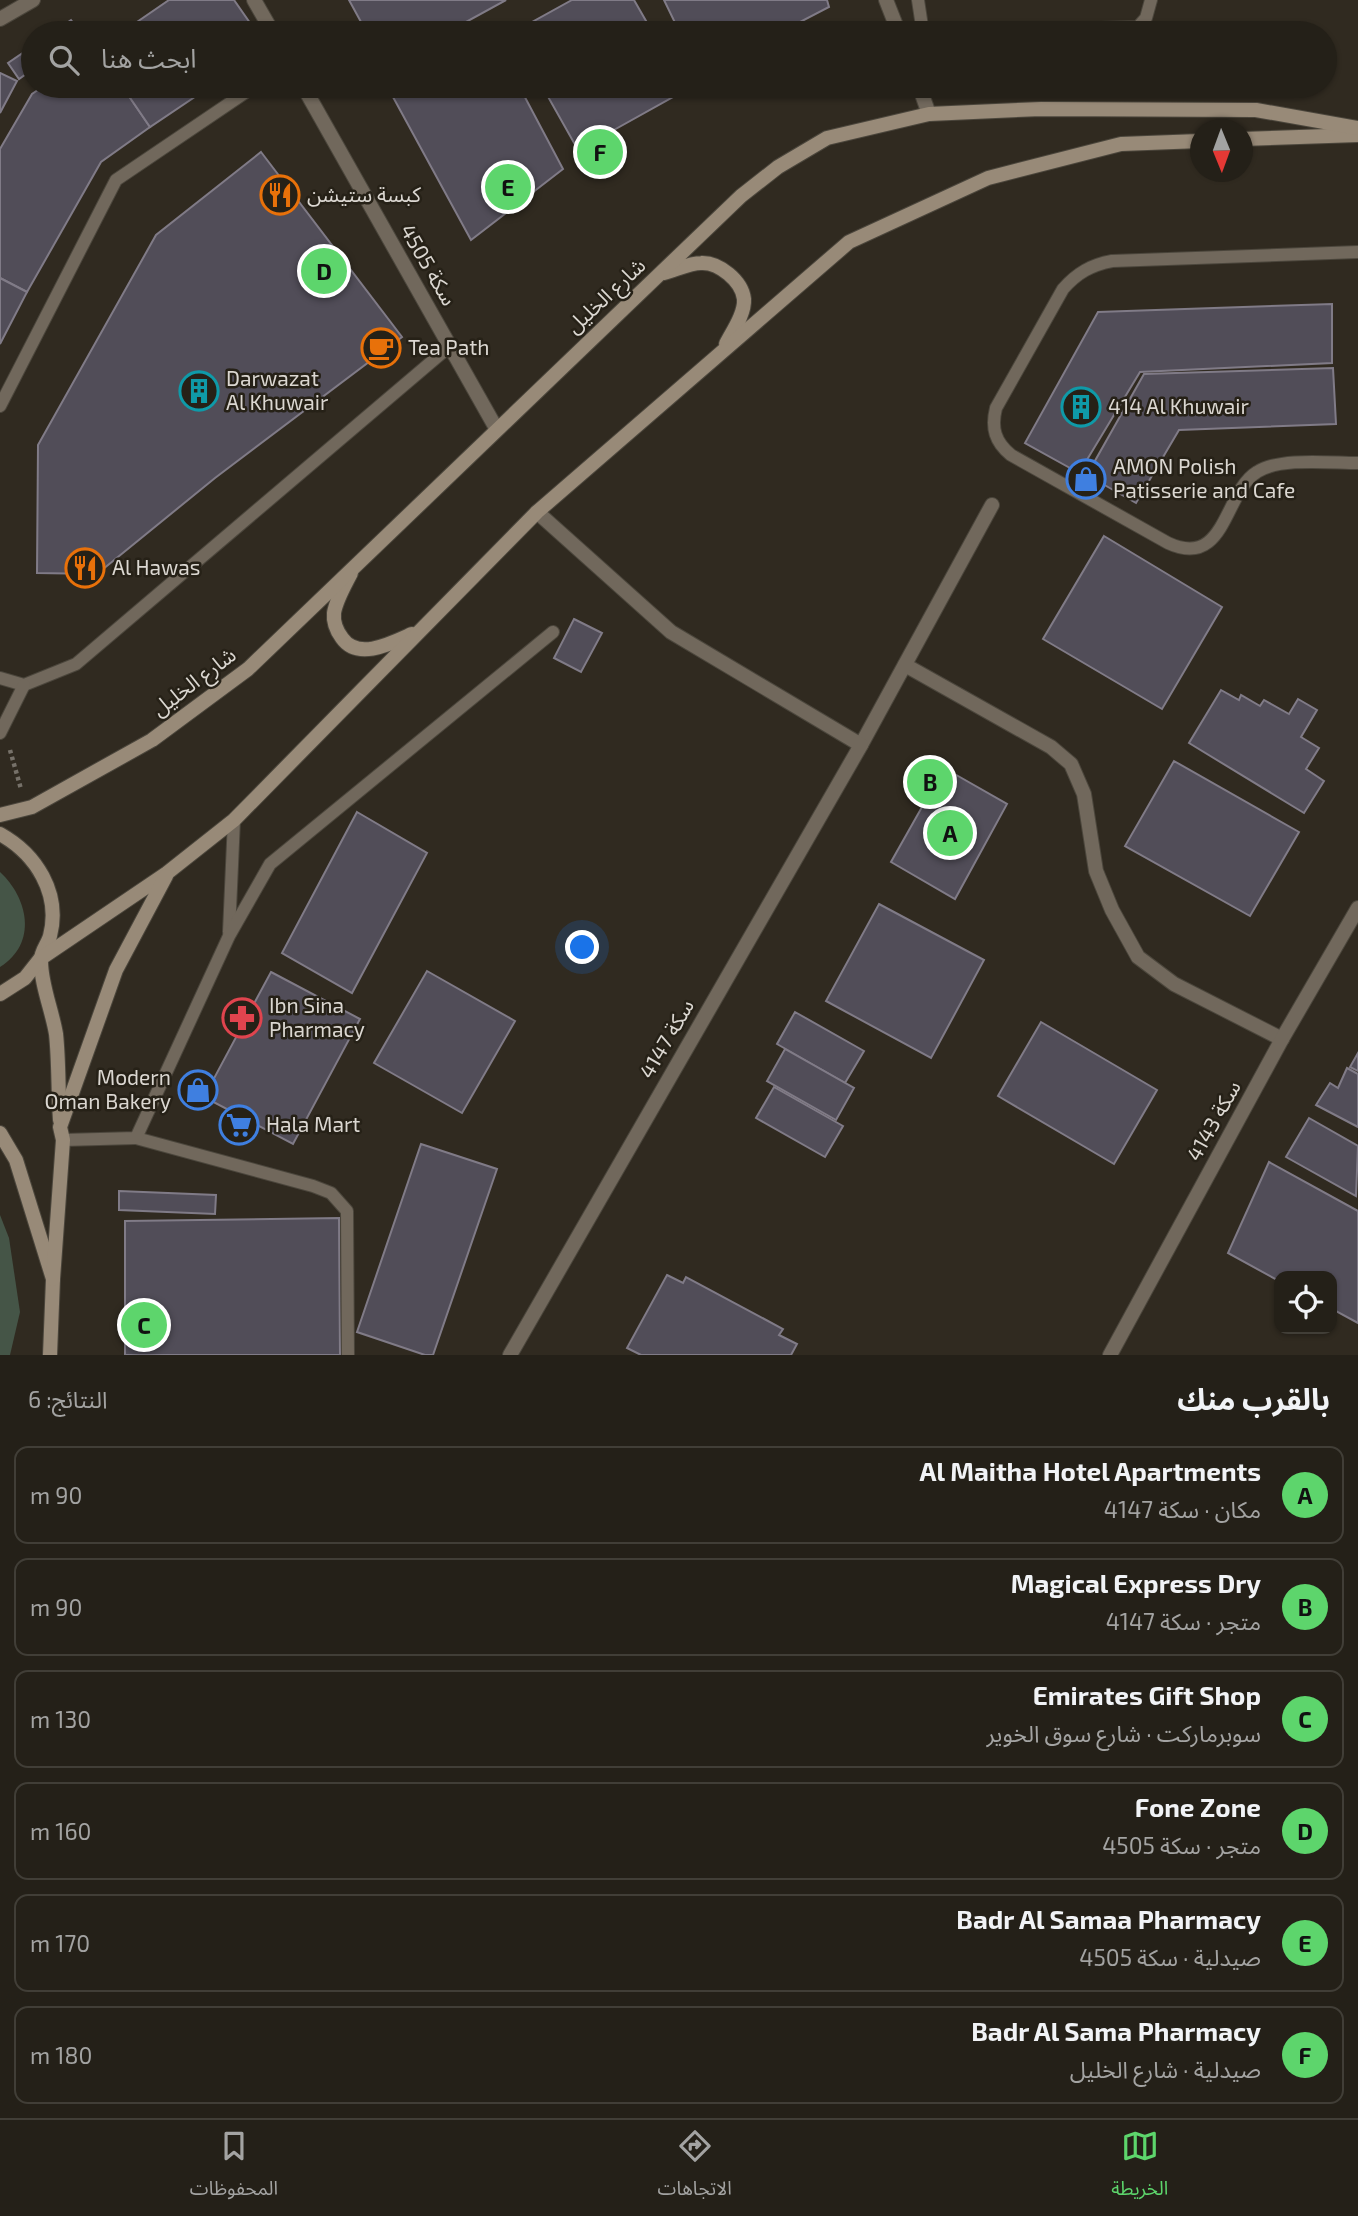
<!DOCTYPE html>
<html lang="ar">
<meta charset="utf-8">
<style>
body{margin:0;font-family:"Exo 2","Noto Sans Arabic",sans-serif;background:#302d25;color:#f1f3f6;direction:rtl}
.controls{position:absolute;right:21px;bottom:21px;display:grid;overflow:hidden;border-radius:14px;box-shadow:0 2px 5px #0004}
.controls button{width:63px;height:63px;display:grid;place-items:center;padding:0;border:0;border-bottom:2px solid #413e37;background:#242018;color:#f1f3f6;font:35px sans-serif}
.compass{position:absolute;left:1190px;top:119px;width:63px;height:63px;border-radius:50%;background:#242018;box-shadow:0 2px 5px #0004;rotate:179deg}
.you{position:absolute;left:583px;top:948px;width:24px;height:24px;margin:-18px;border:5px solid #fff;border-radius:50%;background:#1a73e8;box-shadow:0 0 0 10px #1a73e833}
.badge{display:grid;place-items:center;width:46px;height:46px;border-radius:50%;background:#5dd56c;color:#111;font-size:23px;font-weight:700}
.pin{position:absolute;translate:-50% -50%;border:4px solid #fff;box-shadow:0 2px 7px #0006}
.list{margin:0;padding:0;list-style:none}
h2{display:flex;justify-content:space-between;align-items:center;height:91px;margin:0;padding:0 28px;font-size:30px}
h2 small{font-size:23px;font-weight:400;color:#a3a3a2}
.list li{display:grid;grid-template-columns:46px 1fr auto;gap:21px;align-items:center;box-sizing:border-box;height:98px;margin:0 14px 14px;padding:0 14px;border:2px solid #413e37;border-radius:14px}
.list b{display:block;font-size:26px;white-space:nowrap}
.list p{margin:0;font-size:23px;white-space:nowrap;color:#a3a3a2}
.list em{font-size:23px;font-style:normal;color:#a3a3a2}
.icon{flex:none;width:38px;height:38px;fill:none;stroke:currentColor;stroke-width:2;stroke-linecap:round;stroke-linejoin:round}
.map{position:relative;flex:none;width:1358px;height:1355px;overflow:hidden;direction:ltr}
.search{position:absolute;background:#242018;box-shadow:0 2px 5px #0004;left:21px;right:21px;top:21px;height:77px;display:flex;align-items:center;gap:18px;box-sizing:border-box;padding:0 24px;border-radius:38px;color:#a3a3a2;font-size:26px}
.sheet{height:763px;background:#242018}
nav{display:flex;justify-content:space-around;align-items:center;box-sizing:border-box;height:98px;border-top:2px solid #413e37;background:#242018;font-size:19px;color:#a3a3a2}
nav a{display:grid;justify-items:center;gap:4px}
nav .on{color:#5dd56c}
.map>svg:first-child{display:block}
</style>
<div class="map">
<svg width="1358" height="1355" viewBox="0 0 1358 1355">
<rect width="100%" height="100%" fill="#302a20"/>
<g fill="#455547">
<path d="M0 872C28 898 38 943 0 967Z"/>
<polygon points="0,1215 9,1238 20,1312 10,1355 0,1355"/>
</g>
<g fill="#514d58" stroke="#807b87" stroke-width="2">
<polygon points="169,0 234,0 257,33 121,33"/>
<polygon points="349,0 506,0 446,33 367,33"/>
<polygon points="572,0 634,0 653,33 517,33 516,31"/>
<polygon points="664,0 827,0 829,7 779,33 680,33"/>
<polygon points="71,20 81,33 52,33"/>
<polygon points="486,25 491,33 471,33"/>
<polygon points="33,46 33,69 19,79 8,63"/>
<polygon points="0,73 17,81 0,113"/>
<polygon points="44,86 122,86 150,127 101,162 27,292 0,278 0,149 32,94"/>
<polygon points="122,86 211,86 150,127"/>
<polygon points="387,86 519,86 563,169 471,240"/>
<polygon points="542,86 676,86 680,93 578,150"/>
<polygon points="261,152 402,337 215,478 97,574 37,573 38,445 156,235"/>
<polygon points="0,278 27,292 0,344"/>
<polygon points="1332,304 1332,363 1140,372 1079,473 1025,443 1098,312"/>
<polygon points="1333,368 1336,424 1179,430 1136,503 1087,475 1144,374"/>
<polygon points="1104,536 1222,607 1162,709 1043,639"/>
<polygon points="574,619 602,633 581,672 554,658"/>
<polygon points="1221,690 1239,700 1241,695 1260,706 1264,700 1289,714 1298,699 1317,710 1301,737 1319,748 1306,769 1324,781 1304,813 1189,743"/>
<polygon points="1174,761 1299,832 1250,916 1125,846"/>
<polygon points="944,768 1007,804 955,899 891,862"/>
<polygon points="357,812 427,853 352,993 282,953"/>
<polygon points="879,904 984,960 931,1058 826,1001"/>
<polygon points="427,971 515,1021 462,1113 374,1063"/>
<polygon points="271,972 360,1019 293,1144 204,1097"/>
<polygon points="795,1012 864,1051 845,1083 777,1044"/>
<polygon points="1041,1022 1157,1090 1114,1164 998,1096"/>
<polygon points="785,1049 854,1088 836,1120 767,1081"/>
<polygon points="1358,1053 1358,1071 1350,1067"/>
<polygon points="1347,1068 1358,1074 1358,1127 1316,1105 1330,1083 1338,1088"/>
<polygon points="774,1087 843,1126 825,1157 756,1118"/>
<polygon points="1309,1118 1358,1146 1356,1196 1286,1157"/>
<polygon points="421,1144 497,1169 433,1355 425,1355 357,1332"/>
<polygon points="1269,1162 1358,1211 1358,1323 1332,1309 1332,1276 1279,1276 1279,1281 1228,1253"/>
<polygon points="119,1191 216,1195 215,1214 119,1210"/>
<polygon points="339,1218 340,1355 125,1355 125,1221"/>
<polygon points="667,1275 683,1283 686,1277 783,1329 779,1335 797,1344 791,1355 641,1355 627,1348"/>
</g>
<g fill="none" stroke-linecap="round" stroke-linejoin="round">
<g stroke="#4b463c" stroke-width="14">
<g id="lane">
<polyline points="918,0 923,33"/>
<polyline points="911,33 1138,27 1146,18 1151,0"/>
<path d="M1358 252 1112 261C1091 265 1077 273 1063 289L996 408C991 428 995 442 1011 455L1168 543C1226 570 1224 492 1257 472 1280 457 1331 463 1358 463"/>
<polyline points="0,406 116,180 255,86"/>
<polyline points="0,678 24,685 76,664 450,346"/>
<polyline points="0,733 24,685"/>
<polyline points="229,932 234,820"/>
<polyline points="136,1138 313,1186 331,1193 347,1211 348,1355"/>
<polyline points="63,1140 136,1138 229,936 270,864 553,632"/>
</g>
</g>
<g stroke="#4b463c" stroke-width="16">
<g id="street">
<polyline points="254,0 273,33"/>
<polyline points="886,0 899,33"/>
<polyline points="0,19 33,0"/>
<polyline points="303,86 496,428"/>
<polyline points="919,86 929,114"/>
<polyline points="905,665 1051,747 1071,764 1084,794 1096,871 1112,910 1138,957 1174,984 1282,1039"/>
<polyline points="861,745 992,505"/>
<polyline points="510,1355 861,745 671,632 537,512"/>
<polyline points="1110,1355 1282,1039 1358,908"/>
</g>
</g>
<g stroke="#4b463c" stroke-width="16">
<g id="secondary">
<polyline points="1242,139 1358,135"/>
<path d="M664 273C676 270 690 263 701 263 719 262 742 281 744 299 745 314 732 332 726 344"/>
<path d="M351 573C345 585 336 600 334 613 333 623 336 630 342 638 358 661 392 643 412 634"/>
<polyline points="0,815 32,807 152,740 248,669 741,196 778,167 827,138 929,114 1041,109 1256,110 1358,128"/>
<path d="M0 834C36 854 61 893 50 936 48 944 40 952 41 961 41 985 52 1010 56 1034 59 1062 58 1091 60 1120"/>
<polyline points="0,994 25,978 40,959 167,873 234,820 537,512 849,242 988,178 1121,144 1200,141"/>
<polyline points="0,1133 16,1160 53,1279 50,1355"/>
<polyline points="53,1279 63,1140 60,1127 116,970 166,876"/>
</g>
</g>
<polyline stroke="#767169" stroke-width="4.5" stroke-dasharray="3.5 3.5" stroke-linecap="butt" points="10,750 21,789"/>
<use href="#lane" stroke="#71685c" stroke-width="12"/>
<use href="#street" stroke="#71685c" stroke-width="14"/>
<use href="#secondary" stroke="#988a78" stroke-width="14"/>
</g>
<defs>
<g id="restaurant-ring" transform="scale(2.0125)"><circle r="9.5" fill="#262117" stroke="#e8710a" stroke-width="1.5"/><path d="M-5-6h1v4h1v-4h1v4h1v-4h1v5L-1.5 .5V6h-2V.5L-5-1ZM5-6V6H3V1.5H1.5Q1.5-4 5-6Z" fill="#e8710a"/></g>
<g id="cafe-ring" transform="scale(2.0125)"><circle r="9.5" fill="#262117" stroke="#e8710a" stroke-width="1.5"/><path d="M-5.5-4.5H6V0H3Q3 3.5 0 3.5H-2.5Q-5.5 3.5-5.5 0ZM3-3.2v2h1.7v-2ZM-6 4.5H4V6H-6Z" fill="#e8710a"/></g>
<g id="building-ring" transform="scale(2.0125)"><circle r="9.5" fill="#262117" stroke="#0f9aa8" stroke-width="1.5"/><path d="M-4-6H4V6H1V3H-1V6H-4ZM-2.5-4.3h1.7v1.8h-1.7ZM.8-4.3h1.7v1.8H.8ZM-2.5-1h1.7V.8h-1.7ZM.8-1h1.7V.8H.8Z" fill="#0f9aa8"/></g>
<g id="shop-ring" transform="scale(2.0125)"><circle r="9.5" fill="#262117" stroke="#3f7fe0" stroke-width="1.5"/><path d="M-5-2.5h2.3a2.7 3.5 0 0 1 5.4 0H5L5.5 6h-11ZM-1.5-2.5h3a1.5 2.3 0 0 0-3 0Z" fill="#3f7fe0"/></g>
<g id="pharmacy-ring" transform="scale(2.0125)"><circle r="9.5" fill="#262117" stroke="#e0444e" stroke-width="1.5"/><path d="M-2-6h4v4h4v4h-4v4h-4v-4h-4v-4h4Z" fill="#e0444e"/></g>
<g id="supermarket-ring" transform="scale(2.0125)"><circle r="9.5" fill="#262117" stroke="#3f7fe0" stroke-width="1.5"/><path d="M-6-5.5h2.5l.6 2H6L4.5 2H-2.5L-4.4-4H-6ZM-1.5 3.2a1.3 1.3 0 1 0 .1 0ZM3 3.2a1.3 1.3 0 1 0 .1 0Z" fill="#3f7fe0"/></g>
</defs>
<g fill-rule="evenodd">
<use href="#restaurant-ring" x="280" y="195"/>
<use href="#cafe-ring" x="381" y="348"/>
<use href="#building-ring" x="199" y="391"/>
<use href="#building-ring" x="1081" y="407"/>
<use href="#shop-ring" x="1086" y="479"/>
<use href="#restaurant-ring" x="85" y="568"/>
<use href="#pharmacy-ring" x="242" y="1018"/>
<use href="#shop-ring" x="198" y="1090"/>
<use href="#supermarket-ring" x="239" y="1125"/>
</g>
<g text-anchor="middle" stroke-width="5" stroke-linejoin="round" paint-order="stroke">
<g font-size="21" fill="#dbd7d1" stroke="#262117" text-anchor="start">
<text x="307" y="202">كبسة ستيشن</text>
<text x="408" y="355">Tea Path</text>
<text x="226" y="386">Darwazat<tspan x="226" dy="24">Al Khuwair</tspan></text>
<text x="1108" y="414">414 Al Khuwair</text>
<text x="1113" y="474">AMON Polish<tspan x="1113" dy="24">Patisserie and Cafe</tspan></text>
<text x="112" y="575">Al Hawas</text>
<text x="269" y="1013">Ibn Sina<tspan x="269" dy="24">Pharmacy</tspan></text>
<text x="171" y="1085" text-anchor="end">Modern<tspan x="171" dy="24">Oman Bakery</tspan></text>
<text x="266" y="1132">Hala Mart</text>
</g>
<g font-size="21" fill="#dbd7d1" stroke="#262117">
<text transform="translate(428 265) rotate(60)" y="7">سكة 4505</text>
<text transform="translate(606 296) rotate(-43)" y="7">شارع الخليل</text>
<text transform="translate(194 682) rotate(-37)" y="7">شارع الخليل</text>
<text transform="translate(667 1039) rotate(-60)" y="7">سكة 4147</text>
<text transform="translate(1214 1121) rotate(-61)" y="7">سكة 4143</text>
</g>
</g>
</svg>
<div class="controls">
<button><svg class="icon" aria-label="locate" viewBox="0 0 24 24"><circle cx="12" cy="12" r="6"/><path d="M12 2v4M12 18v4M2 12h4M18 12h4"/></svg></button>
</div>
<svg class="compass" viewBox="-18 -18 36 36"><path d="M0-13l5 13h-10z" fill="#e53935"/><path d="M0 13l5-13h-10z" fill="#a3a3a2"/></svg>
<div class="you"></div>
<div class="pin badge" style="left:950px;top:833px">A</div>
<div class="pin badge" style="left:930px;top:782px">B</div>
<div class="pin badge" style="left:144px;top:1325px">C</div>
<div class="pin badge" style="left:324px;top:271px">D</div>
<div class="pin badge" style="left:508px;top:187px">E</div>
<div class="pin badge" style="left:600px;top:152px">F</div>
<div class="search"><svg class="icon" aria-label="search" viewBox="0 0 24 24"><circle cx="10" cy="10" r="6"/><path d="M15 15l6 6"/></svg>ابحث هنا</div>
</div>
<section class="sheet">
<h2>بالقرب منك<small>النتائج: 6</small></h2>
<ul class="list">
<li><span class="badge">A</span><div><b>Al Maitha Hotel Apartments</b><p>مكان · سكة 4147</p></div><em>90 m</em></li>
<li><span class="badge">B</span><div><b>Magical Express Dry</b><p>متجر · سكة 4147</p></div><em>90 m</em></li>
<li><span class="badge">C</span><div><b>Emirates Gift Shop</b><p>سوبرماركت · شارع سوق الخوير</p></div><em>130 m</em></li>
<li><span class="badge">D</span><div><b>Fone Zone</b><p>متجر · سكة 4505</p></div><em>160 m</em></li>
<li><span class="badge">E</span><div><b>Badr Al Samaa Pharmacy</b><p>صيدلية · سكة 4505</p></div><em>170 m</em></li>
<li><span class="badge">F</span><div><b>Badr Al Sama Pharmacy</b><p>صيدلية · شارع الخليل</p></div><em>180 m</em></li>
</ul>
</section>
<nav>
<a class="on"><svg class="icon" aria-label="map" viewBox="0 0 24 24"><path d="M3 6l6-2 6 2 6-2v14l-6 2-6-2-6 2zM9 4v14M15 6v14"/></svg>الخريطة</a>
<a><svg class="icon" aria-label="directions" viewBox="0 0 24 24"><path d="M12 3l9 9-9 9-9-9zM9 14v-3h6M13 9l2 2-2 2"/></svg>الاتجاهات</a>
<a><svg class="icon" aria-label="saved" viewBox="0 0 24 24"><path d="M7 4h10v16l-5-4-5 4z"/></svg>المحفوظات</a>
</nav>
